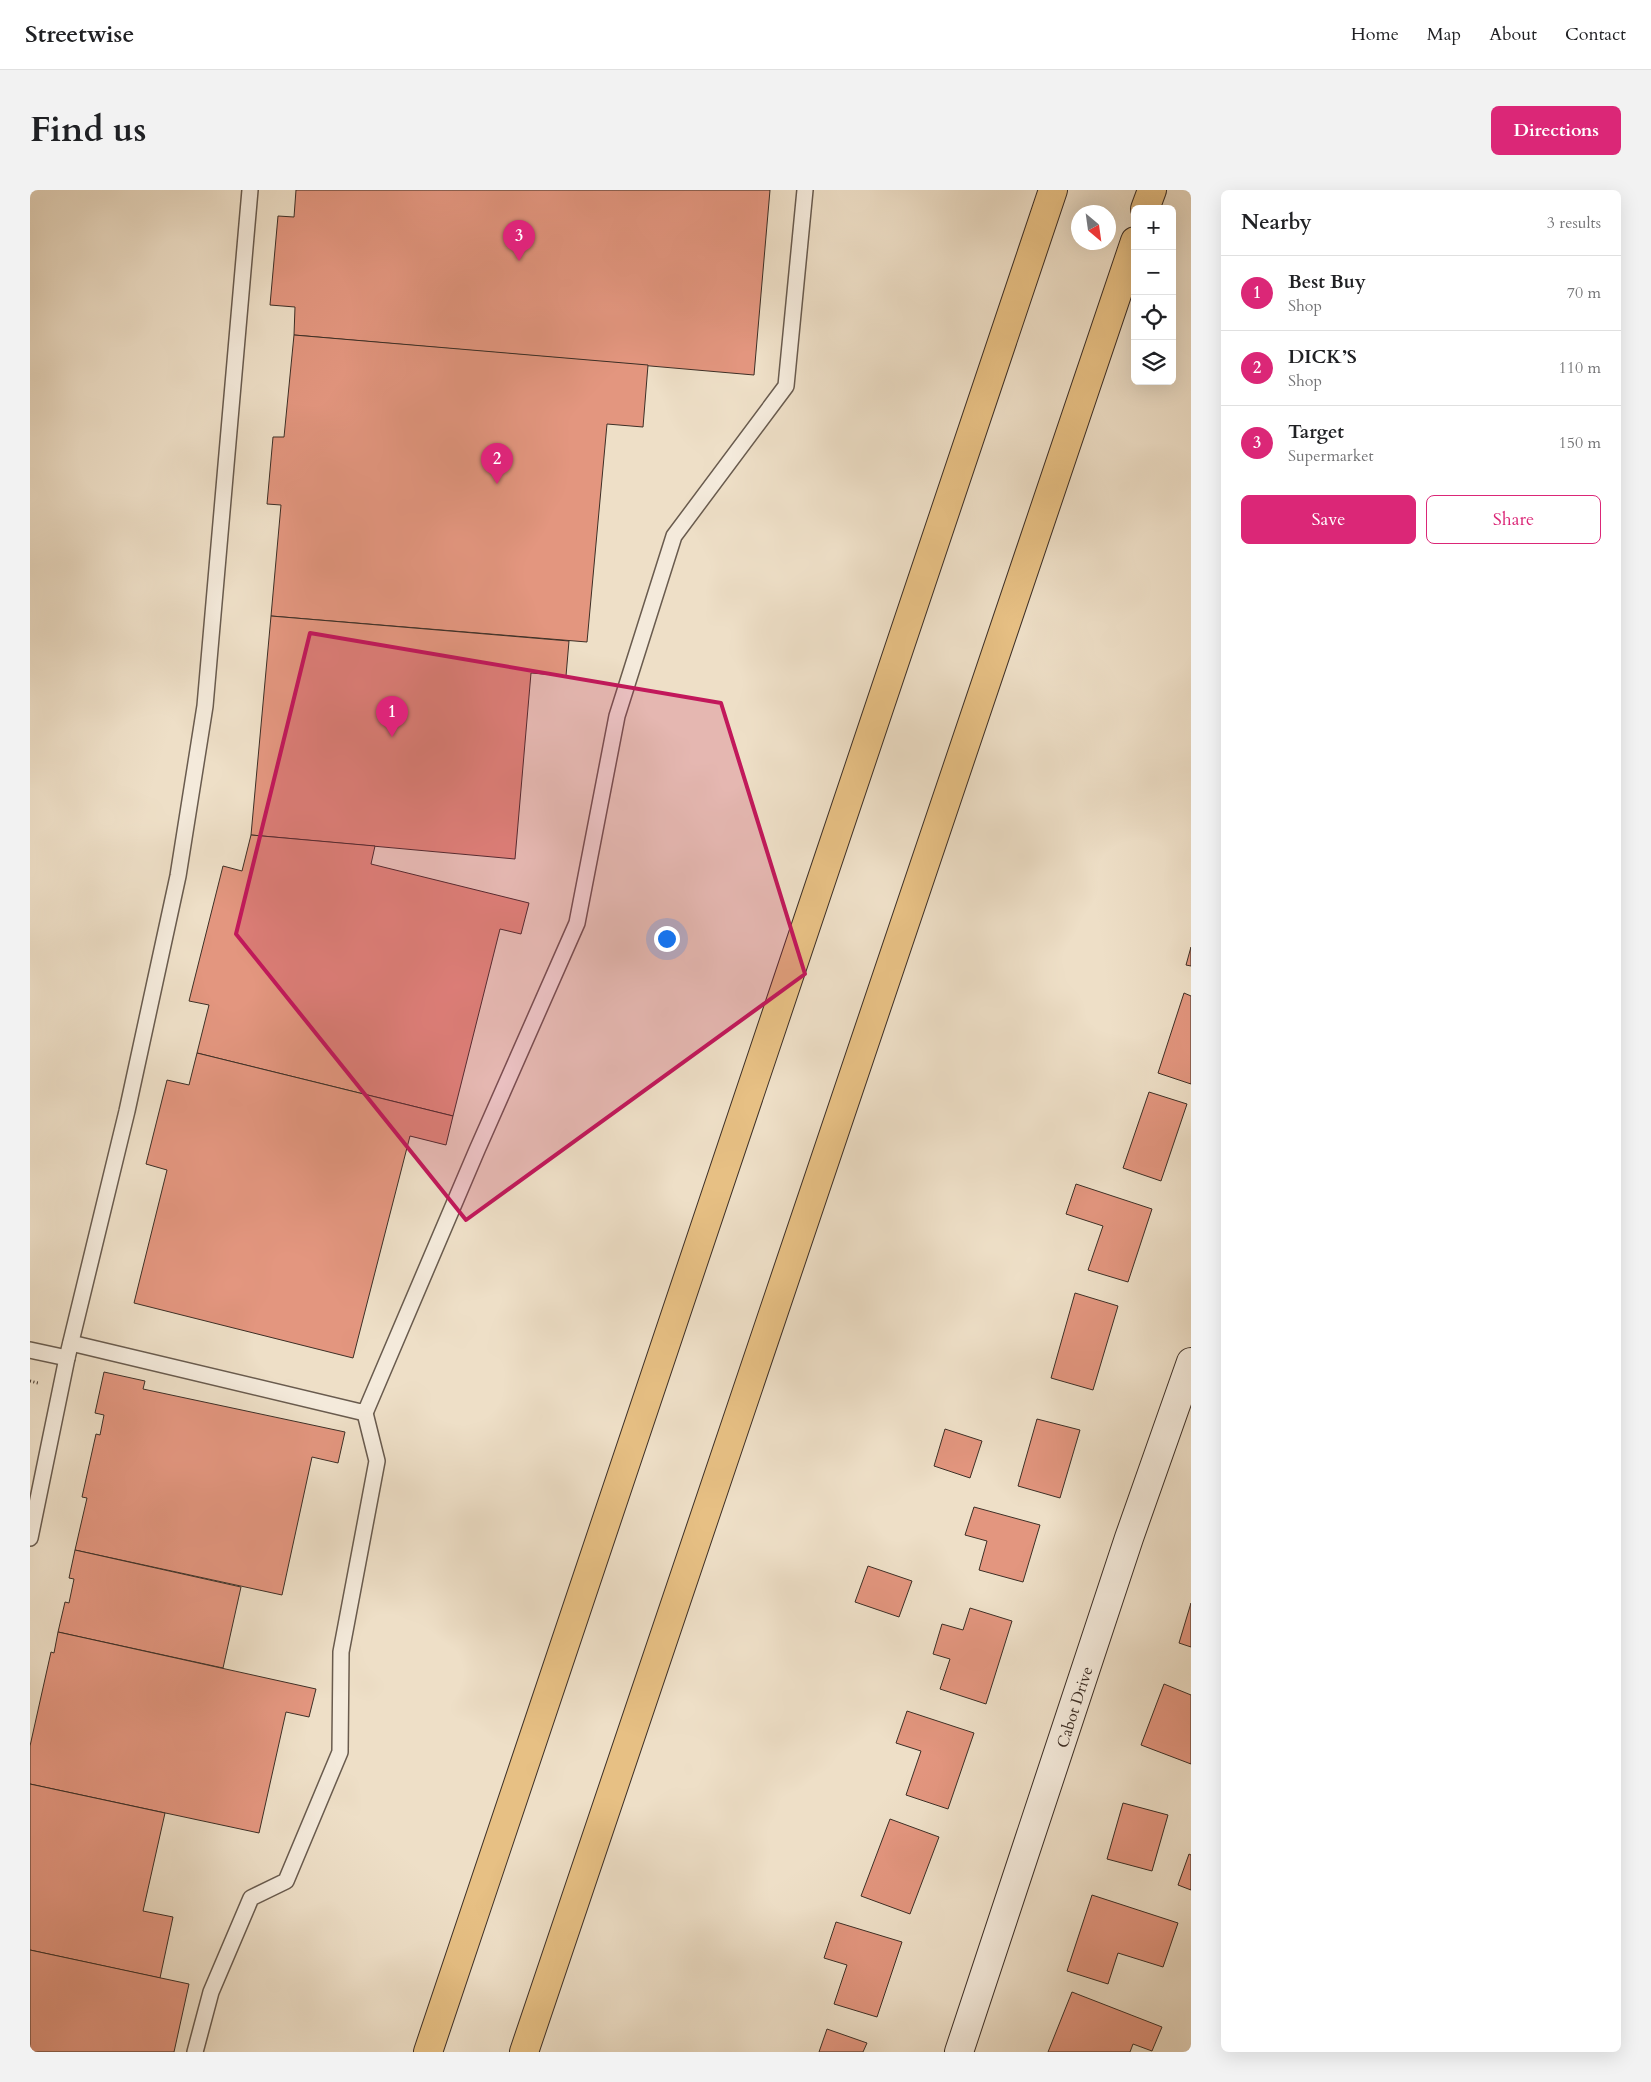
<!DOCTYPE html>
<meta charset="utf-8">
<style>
body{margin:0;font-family:Cardo,serif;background:#f2f2f2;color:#202124}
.controls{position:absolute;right:15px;top:15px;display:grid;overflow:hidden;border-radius:8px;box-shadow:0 5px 20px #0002}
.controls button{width:45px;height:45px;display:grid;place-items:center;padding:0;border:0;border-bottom:1px solid #e0e0e0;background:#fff;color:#202124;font:25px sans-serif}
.compass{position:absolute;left:1041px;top:15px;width:45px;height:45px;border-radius:50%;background:#fff;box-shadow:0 5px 20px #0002;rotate:151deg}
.you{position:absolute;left:636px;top:748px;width:18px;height:18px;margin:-12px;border:4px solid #fff;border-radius:50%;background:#1a73e8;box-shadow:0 0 0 8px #1a73e833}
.badge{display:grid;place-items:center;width:32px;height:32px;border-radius:50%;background:#db2777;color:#fff;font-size:16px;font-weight:700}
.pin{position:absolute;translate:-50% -41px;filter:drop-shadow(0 1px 2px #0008)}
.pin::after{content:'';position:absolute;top:26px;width:18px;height:15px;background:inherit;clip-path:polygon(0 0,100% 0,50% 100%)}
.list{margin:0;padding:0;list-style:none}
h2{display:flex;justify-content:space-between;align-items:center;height:65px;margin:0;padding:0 20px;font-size:21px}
h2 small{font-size:16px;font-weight:400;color:#757577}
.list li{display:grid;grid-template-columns:32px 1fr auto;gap:15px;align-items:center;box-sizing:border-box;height:75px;padding:0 20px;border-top:1px solid #e0e0e0}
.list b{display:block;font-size:19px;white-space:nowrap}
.list p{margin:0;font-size:16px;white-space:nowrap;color:#757577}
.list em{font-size:16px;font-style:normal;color:#757577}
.actions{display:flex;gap:10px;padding:15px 20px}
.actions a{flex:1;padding:11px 0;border:1px solid #db2777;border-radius:8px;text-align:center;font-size:18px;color:#db2777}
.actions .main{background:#db2777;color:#fff}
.icon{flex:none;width:28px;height:28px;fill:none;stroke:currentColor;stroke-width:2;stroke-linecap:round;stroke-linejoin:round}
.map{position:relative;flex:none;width:1161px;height:1862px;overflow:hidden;border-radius:8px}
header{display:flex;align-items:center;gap:30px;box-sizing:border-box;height:70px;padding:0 25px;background:#fff;border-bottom:1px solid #e0e0e0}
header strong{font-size:24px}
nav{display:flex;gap:28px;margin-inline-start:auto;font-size:18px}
.intro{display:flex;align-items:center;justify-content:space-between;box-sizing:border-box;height:120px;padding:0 30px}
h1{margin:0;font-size:35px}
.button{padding:12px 22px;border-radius:8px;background:#db2777;color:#fff;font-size:18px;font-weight:700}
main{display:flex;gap:30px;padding:0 30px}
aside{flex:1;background:#fff;border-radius:8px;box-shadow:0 5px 20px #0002}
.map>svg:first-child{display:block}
</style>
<header>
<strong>Streetwise</strong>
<nav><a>Home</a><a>Map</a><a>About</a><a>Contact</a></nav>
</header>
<div class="intro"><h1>Find us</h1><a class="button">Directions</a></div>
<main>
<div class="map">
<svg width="1161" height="1862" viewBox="0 0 1161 1862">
<rect width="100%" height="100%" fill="#eedfc7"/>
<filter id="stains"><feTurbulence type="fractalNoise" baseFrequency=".004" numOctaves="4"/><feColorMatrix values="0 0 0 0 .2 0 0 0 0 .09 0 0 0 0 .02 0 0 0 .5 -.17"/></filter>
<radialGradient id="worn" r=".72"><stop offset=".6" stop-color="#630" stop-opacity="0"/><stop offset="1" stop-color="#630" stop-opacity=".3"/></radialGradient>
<g fill="#e3967f" stroke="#3d2f26">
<polygon points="266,0 740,0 724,185 264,145 265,117 240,115 248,26 264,27"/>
<polygon points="264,145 618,175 613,237 577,234 557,452 241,426 251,315 237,314 243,247 254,247"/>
<polygon points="241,426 539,451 536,486 501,483 485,669 221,645"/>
<polygon points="221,645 345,656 341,674 499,713 491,744 470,739 423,926 167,863 179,815 159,811 193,676 212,681"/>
<polygon points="1161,757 1161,776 1156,775"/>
<polygon points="1154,803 1161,806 1161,894 1128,883"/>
<polygon points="167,863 423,926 416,955 380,946 323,1168 104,1113 137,980 116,974 137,890 159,895"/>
<polygon points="1119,902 1157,914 1131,991 1093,978"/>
<polygon points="1046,994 1122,1019 1098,1092 1058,1080 1073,1036 1036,1024"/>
<polygon points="1045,1103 1088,1116 1063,1200 1021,1188"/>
<polygon points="74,1182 115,1191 113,1199 315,1242 308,1273 282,1267 252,1405 45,1360 57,1308 52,1307 66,1244 70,1245 74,1225 65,1223"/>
<polygon points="1007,1229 1050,1240 1030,1308 988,1296"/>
<polygon points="915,1239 952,1251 940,1288 904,1276"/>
<polygon points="944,1317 1010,1335 993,1392 949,1380 957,1351 935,1345"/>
<polygon points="45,1360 211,1397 193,1478 28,1442 35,1412 39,1413 44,1389 39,1388"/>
<polygon points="838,1376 882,1391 869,1427 825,1412"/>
<polygon points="1161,1413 1161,1457 1149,1453"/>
<polygon points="940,1418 982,1431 956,1514 910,1499 920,1469 903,1464 912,1434 933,1440"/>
<polygon points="28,1442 286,1499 279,1527 256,1522 229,1643 0,1594 0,1556 21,1462 24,1463"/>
<polygon points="1134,1494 1161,1505 1161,1574 1111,1555"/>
<polygon points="877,1521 944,1543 918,1619 876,1605 891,1561 866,1553"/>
<polygon points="0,1594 135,1623 113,1721 143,1727 130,1788 0,1760"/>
<polygon points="1093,1613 1138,1625 1122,1681 1077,1669"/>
<polygon points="860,1629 909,1647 880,1724 831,1706"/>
<polygon points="1159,1664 1161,1665 1161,1700 1148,1695"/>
<polygon points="1062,1705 1148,1733 1133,1777 1088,1763 1078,1794 1037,1781"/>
<polygon points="806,1732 872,1752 847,1827 804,1814 817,1775 794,1768"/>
<polygon points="0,1760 159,1794 144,1862 0,1862"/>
<polygon points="1042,1802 1132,1837 1122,1861 1103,1854 1100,1862 1018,1862"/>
<polygon points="797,1839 837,1853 833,1862 789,1862"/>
</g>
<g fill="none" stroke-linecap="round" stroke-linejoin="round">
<g stroke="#695b4e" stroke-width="18">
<g id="lane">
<polyline points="41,1153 335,1223 447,960 547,733 587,526 644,346 756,196 775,0"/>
<polyline points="0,1160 37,1168"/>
<polyline points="0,1348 37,1168 97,921 148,686 175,516 220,0"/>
<polyline points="165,1862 181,1802 221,1708 256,1691 310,1562 311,1462 347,1271 335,1223"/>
</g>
</g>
<g stroke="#3d2f26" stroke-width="30">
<polyline id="secondary" points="929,1862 1099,1348 1161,1172"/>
</g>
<g stroke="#3d2f26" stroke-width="30">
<g id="highway">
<polyline points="1115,19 1122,0"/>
<polyline points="398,1862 1023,0"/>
<polyline points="494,1862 1105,51"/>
</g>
</g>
<polyline stroke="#3d2f26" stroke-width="3" stroke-dasharray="1 2.5" stroke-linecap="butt" points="0,1191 8,1193"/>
<use href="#lane" stroke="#f4eadb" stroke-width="15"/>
<use href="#secondary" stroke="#f4eadb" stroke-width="28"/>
<use href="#highway" stroke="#e7c084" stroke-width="28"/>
</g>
<path fill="#c2185b" fill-opacity="0.2" stroke="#c2185b" stroke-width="4" stroke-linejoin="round" d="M280 443 691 513 775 784 436 1030 206 744Z"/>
<g text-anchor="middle" stroke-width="4" stroke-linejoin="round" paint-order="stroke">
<g font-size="16" fill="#3d2f26" stroke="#f4eadb">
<text transform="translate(1044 1517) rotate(-72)" y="6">Cabot Drive</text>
</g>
</g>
<rect width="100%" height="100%" filter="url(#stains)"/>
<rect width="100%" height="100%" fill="url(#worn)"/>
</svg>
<div class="controls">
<button>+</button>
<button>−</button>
<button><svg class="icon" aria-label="locate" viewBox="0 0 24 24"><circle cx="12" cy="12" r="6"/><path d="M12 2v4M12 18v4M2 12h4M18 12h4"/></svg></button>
<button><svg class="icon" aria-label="layers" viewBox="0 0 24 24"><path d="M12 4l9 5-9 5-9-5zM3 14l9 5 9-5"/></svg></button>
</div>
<svg class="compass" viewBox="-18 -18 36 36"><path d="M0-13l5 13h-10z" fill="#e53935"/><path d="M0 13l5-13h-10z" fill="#757577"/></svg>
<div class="you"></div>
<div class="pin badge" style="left:362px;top:547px">1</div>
<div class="pin badge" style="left:467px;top:294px">2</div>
<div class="pin badge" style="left:489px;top:71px">3</div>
</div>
<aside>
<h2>Nearby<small>3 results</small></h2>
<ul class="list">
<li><span class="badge">1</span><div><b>Best Buy</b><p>Shop</p></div><em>70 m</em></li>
<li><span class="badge">2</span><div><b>DICK’S</b><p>Shop</p></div><em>110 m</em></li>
<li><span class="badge">3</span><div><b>Target</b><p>Supermarket</p></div><em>150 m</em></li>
</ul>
<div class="actions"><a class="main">Save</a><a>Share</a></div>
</aside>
</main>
